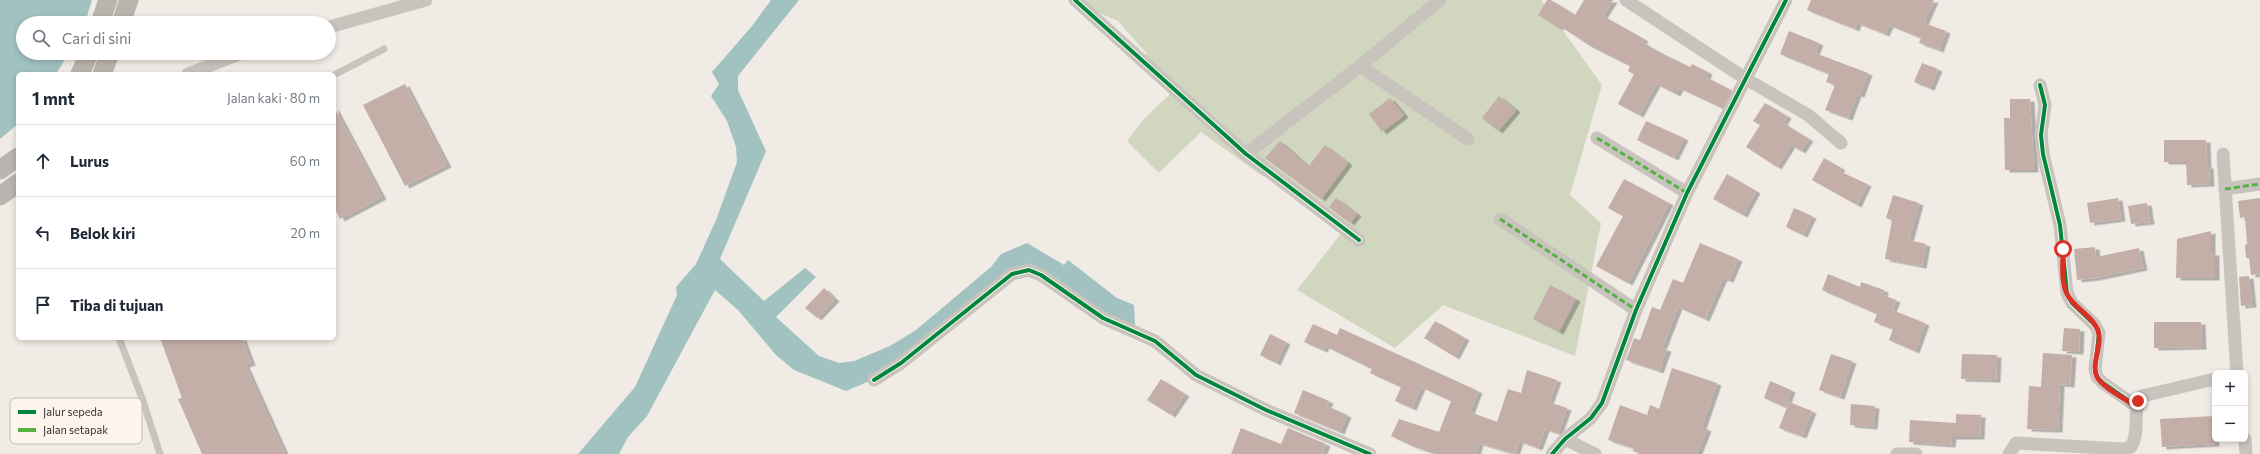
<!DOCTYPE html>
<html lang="id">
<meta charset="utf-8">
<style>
body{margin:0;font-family:Commissioner,sans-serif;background:#f6f6f7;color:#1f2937}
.controls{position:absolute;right:12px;bottom:12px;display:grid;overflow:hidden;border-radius:6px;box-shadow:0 2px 6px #0003}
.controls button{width:36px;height:36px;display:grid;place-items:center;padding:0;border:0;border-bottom:1px solid #e0e1e3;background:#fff;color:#1f2937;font:20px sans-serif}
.stop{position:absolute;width:12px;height:12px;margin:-9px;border:3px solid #d93025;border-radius:50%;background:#fff}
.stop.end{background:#d93025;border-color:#fff;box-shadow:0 1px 4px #0008}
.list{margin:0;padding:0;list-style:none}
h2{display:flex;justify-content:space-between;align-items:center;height:52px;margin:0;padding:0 16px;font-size:17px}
h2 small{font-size:13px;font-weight:400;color:#747a83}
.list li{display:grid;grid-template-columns:26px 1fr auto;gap:12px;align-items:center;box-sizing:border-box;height:72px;padding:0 16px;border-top:1px solid #e0e1e3}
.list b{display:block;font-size:15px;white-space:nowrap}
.list em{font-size:13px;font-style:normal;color:#747a83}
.icon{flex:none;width:22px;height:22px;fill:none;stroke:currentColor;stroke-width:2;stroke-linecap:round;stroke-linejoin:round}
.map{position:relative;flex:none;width:2260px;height:454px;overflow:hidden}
.search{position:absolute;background:#fff;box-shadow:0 2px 6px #0003;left:16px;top:16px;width:320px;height:44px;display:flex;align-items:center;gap:10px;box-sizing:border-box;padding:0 14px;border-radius:22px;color:#747a83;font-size:15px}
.panel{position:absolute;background:#fff;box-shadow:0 2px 6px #0003;left:16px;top:72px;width:320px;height:268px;border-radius:6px}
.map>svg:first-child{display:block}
</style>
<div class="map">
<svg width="2260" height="454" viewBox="0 0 2260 454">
<defs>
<filter id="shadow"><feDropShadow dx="4.5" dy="2.5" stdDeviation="0" flood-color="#0004"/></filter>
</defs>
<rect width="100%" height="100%" fill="#f0ebe5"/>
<polygon fill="#d1d6bf" points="1069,0 1541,0 1602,85 1570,195 1601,223 1575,356 1443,305 1395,348 1297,290 1346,227 1309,202 1258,173 1201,132 1159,173 1127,141 1143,120 1172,92 1139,61 1147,54 1118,21"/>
<g fill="#a1c2c1">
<polygon points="0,0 92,0 85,23 23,23 23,53 69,53 56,74 18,74 18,124 0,139"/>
<polygon points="771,0 799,0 738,76 738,90 766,151 720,259 764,301 805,268 816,277 776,317 819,356 839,363 854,361 890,346 916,330 991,267 1001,254 1027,243 1064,265 1068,260 1117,298 1134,305 1135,325 1119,322 1027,264 872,380 846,391 794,370 776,355 738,310 715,290 647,416 628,437 619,454 578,454 635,387 677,295 676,287 696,264 716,220 737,162 736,147 727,121 711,96 719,84 712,72 752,26"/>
</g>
<g fill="#c3afa7" filter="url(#shadow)">
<polygon points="1547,0 1551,0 1575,15 1584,0 1613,0 1603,16 1644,39 1642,42 1663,54 1690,67 1692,64 1708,72 1706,77 1731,90 1722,108 1679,88 1676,94 1656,84 1639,115 1618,104 1634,74 1628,71 1630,66 1590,46 1560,26 1559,28 1538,15"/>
<polygon points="1811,0 1934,0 1924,23 1946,31 1939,50 1919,43 1921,38 1889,25 1885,34 1857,23 1855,29 1807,10"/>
<polygon points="1789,31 1819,43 1815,53 1868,73 1860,95 1857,94 1848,118 1825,110 1835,85 1826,82 1829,74 1780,54"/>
<polygon points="1922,63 1938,69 1930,88 1914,82"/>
<polygon points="405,84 447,165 405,186 363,105"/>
<polygon points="1499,96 1516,110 1498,131 1482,118"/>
<polygon points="1390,98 1404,115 1382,132 1369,114"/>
<polygon points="2010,99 2030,99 2034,170 2005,170 2004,118 2010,118"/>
<polygon points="1765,103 1787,116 1783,123 1809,139 1801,151 1791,145 1777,167 1746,147 1760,125 1753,121"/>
<polygon points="334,107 382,197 340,219 334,207"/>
<polygon points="1646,121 1684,138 1674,158 1637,140"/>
<polygon points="2164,140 2206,140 2207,166 2209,166 2210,184 2187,185 2186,162 2164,162"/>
<polygon points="1280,141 1308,167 1325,145 1348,163 1321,199 1265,158"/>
<polygon points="1824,158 1841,168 1839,171 1867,184 1857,205 1812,180"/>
<polygon points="1727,174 1756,191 1743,215 1713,199"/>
<polygon points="1624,179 1669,203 1628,283 1596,266 1623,216 1608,208"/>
<polygon points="1893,195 1919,203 1909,240 1926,244 1922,266 1885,259 1892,220 1886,218"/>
<polygon points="1336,198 1357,214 1350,223 1329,207"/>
<polygon points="2118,198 2121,219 2090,223 2087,203"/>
<polygon points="2260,198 2260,274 2251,275 2249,258 2246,258 2245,245 2247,244 2245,217 2240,218 2238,201"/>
<polygon points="2147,203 2150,222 2131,224 2128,206"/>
<polygon points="1794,208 1812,216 1803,235 1786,227"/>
<polygon points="2211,231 2211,253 2215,253 2215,278 2176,278 2177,239"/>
<polygon points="1700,243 1738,259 1729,280 1723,278 1705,319 1678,307 1662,348 1667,349 1659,371 1626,360 1634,338 1640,340 1652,307 1660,310 1673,279 1683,283"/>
<polygon points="2095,247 2096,257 2139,248 2143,268 2095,278 2077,280 2074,249"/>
<polygon points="1828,274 1860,287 1861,282 1884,290 1883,295 1896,300 1892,310 1925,323 1915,351 1889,340 1893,329 1874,322 1877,314 1822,290"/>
<polygon points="2249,276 2252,305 2241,306 2239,277"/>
<polygon points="1550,285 1576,299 1559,332 1533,319"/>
<polygon points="824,288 835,299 817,318 805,308"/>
<polygon points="1435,321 1465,338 1455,357 1424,338"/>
<polygon points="2154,322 2201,322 2202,347 2154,348"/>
<polygon points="1313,324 1337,335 1340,328 1478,391 1470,412 1497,422 1508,389 1521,393 1527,370 1557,380 1549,402 1567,408 1558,433 1545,429 1538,448 1519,441 1515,454 1479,443 1476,454 1436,454 1413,446 1391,436 1399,419 1439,432 1451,401 1421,387 1412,408 1395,401 1401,387 1370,373 1372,369 1325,346 1323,350 1304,342"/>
<polygon points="2064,328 2080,329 2079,352 2062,351"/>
<polygon points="1270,334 1286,342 1276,363 1260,355"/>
<polygon points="160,338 242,338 251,363 245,365 285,454 202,454 178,399 182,398"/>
<polygon points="2043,353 2072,355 2070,385 2060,384 2058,430 2027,429 2029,386 2041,387"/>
<polygon points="1831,354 1852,361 1840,397 1819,390"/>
<polygon points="1962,354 1997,355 1996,380 1961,379"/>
<polygon points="1672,368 1717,383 1702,427 1707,429 1697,454 1641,454 1633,451 1634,448 1608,440 1620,405 1647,415 1650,405 1659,409"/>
<polygon points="1161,379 1185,394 1171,415 1147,400"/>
<polygon points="1770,381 1791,390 1785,407 1764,398"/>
<polygon points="1303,390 1329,401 1327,406 1347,415 1340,432 1294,413"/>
<polygon points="1789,402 1812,411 1802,436 1779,428"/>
<polygon points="1851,404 1875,406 1873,427 1850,425"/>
<polygon points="1956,414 1981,415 1980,437 1952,437 1951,445 1909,442 1910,420 1956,423"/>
<polygon points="2215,416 2215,444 2162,447 2160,419"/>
<polygon points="1241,428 1281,444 1288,428 1326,444 1322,454 1231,454"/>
</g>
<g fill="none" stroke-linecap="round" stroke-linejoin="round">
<g stroke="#c9c3be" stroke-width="7">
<polyline points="334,75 384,49"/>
<polyline points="119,338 142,398 160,454"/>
</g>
<g stroke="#c9c3be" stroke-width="13">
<polyline points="1075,0 1246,154 1359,240"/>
<polyline points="1440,0 1360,66 1468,139"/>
<polyline points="1626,0 1746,79 1808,115 1841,143"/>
<polyline points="329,27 426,0"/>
<polyline points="188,74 242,53"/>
<polyline points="2040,85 2045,105 2041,135 2043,154 2060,225 2067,293 2072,303 2095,325 2099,333 2095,369 2097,377 2103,383 2136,406"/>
<polyline points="1597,138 1687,193"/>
<polyline points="1246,154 1360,66"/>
<polyline points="2223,154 2237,373"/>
<polyline points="2225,189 2260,184"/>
<polyline points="1500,219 1636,310"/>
<polyline points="874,380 901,363 1012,274 1029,270 1041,275 1103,318 1155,341 1196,375 1266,410 1370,454"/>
<polyline points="1565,439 1595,454"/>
<polyline points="2245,439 2246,454"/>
<polyline points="1552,454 1565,439 1591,418 1602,403 1636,310 1687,193 1786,0"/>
<polyline points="1897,454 1916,454"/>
<path d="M2009 454 2016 443 2122 449 2131 447C2141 431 2131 411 2142 396L2215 379"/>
</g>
<g stroke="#bab3ae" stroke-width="19">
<polyline points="100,23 108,0"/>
<polyline points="121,23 129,0"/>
<polyline points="80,74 89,53"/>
<polyline points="102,74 110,53"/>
<polyline points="0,170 18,157"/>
<polyline points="0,196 18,183"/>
</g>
<g stroke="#57b246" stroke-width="3" stroke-dasharray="6 3" stroke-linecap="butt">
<polyline points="1597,138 1687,193"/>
<polyline points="2225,189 2260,184"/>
<polyline points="1500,219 1636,310"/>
</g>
<g stroke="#fbf5ee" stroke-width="6">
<g id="cycleway">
<polyline points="1075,0 1246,154 1359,240"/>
<polyline points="2040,85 2045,105 2041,135 2043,154 2060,225 2067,293 2072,303 2095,325 2099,333 2095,369 2097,377 2103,383 2136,406"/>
<polyline points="874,380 901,363 1012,274 1029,270 1041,275 1103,318 1155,341 1196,375 1266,410 1370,454"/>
<polyline points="1552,454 1565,439 1591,418 1602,403 1636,310 1687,193 1786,0"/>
</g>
</g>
<use href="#cycleway" stroke="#00873e" stroke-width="4"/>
</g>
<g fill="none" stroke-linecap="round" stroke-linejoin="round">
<path stroke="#d93025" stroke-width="5" d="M2063 249C2063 263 2061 281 2067 294 2074 309 2097 318 2099 335 2101 348 2091 365 2097 377 2102 387 2127 400 2136 406L2138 401"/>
</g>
<rect x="10" y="398" width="132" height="46" rx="6" fill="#fbf5ee" stroke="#c1bab4" stroke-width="1"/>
<rect x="18" y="410" width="18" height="4" fill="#00873e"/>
<rect x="18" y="428" width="18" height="4" fill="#57b246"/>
<g font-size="11" fill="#3b302b">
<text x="43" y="416">Jalur sepeda</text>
<text x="43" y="434">Jalan setapak</text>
</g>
</svg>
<div class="controls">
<button>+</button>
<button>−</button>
</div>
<div class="stop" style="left:2063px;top:249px"></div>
<div class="stop end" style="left:2138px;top:401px"></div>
<div class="search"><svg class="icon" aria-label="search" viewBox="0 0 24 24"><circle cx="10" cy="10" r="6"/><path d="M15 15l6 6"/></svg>Cari di sini</div>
<section class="panel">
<h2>1 mnt<small>Jalan kaki · 80 m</small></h2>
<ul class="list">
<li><svg class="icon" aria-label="ahead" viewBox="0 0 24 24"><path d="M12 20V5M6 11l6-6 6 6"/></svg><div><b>Lurus</b></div><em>60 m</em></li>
<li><svg class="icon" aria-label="left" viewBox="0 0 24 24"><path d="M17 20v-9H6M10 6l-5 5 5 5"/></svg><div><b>Belok kiri</b></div><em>20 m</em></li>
<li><svg class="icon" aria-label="arrive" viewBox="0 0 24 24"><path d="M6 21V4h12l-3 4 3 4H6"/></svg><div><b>Tiba di tujuan</b></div></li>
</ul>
</section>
</div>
